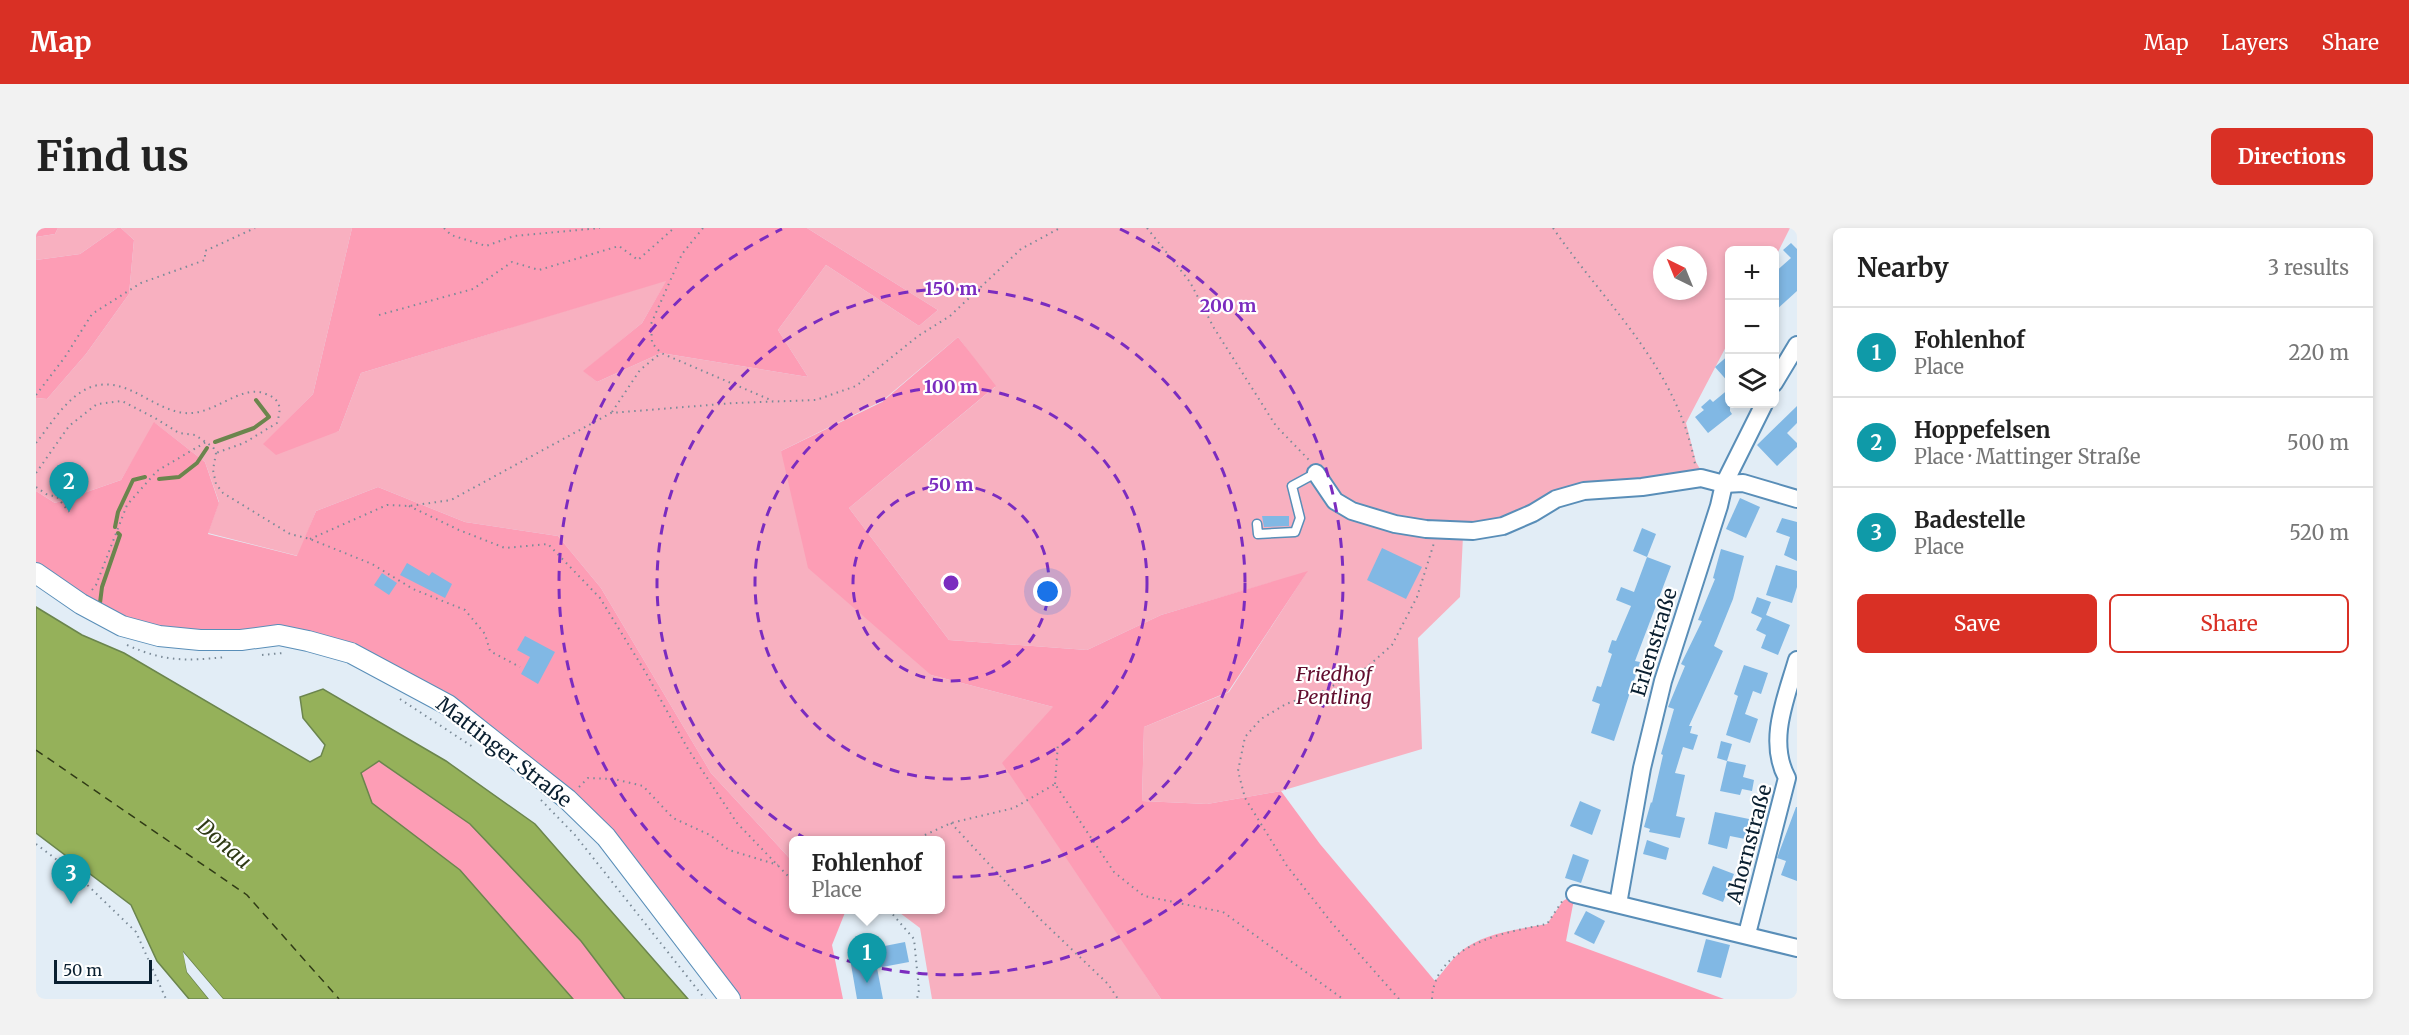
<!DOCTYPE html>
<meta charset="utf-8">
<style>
body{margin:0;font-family:Merriweather,serif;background:#f2f2f2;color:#222}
.controls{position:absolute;right:18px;top:18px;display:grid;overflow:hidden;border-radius:9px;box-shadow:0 3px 9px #0003}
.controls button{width:54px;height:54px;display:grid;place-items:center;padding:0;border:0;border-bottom:2px solid #e0e0e0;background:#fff;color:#222;font:30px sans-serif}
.compass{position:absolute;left:1617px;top:18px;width:54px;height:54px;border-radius:50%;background:#fff;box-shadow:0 3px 9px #0003;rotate:317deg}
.scale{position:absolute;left:18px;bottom:15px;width:98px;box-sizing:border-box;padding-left:6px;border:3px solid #091f30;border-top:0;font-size:16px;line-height:21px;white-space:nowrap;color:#091f30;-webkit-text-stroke:4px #fff;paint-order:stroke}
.you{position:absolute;left:1012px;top:364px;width:21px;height:21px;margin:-15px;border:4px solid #fff;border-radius:50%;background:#1a73e8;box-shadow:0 0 0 9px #1a73e833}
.badge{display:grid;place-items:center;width:39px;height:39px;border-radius:50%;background:#d93025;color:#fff;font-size:20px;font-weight:700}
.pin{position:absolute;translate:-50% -50px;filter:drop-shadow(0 2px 3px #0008)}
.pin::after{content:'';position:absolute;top:32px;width:21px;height:18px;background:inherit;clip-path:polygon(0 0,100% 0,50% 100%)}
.popup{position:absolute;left:753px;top:608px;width:156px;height:78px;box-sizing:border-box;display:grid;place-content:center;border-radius:9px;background:#fff;filter:drop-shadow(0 2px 4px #0005);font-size:20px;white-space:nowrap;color:#767676}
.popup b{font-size:22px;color:#222}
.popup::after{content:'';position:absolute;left:50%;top:100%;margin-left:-12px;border:12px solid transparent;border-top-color:#fff}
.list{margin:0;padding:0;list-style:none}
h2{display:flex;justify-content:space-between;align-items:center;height:78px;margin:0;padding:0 24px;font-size:26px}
h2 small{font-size:20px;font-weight:400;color:#767676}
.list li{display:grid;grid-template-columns:39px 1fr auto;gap:18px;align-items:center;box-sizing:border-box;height:90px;padding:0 24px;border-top:2px solid #e0e0e0}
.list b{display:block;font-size:22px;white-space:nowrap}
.list p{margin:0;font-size:20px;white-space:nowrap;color:#767676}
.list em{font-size:20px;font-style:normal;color:#767676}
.actions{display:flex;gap:12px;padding:18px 24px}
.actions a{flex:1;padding:14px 0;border:2px solid #d93025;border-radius:9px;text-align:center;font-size:21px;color:#d93025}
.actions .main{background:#d93025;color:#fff}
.icon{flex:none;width:33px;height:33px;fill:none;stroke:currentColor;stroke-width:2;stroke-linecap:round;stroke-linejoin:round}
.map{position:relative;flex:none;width:1761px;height:771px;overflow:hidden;border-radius:9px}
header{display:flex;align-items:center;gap:36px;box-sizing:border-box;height:84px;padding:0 30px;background:#d93025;color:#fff}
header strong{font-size:28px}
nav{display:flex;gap:33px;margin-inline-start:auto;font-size:21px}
.intro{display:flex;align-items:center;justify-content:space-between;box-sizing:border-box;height:144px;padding:0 36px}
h1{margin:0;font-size:42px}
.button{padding:15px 27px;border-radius:9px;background:#d93025;color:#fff;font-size:21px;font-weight:700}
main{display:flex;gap:36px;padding:0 36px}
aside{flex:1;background:#fff;border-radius:9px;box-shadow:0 3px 9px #0003}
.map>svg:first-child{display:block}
</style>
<header>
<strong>Map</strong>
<nav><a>Map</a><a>Layers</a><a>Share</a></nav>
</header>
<div class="intro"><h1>Find us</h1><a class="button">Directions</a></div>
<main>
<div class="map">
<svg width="1761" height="771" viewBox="0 0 1761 771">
<rect width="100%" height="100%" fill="#e2edf6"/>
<g fill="#f8b0c0" fill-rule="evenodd">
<polygon points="22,0 81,0 44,26 0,32 0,9 19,6"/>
<path d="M85 0H316L277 166 228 216 303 203 325 145 631 52 606 95 548 143 561 154 625 125 772 149 742 102 790 37 883 98 902 82 771 0H1754L1739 30 1738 22H1694L1693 113 1650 195 1660 234 1668 248 1537 266 1427 308 1424 369 1382 410 1386 521 1245 563 1171 576 1106 573 1108 499 1193 464 1271 344 1125 387 1051 422 913 412 813 280 959 159 922 109 846 173 745 223 895 447 1017 479 1048 654 1125 771H896L884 700 860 682H904V612H758L757 634 675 545 565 360 522 308 429 294 342 259 280 283 262 328 172 305 183 274 169 234 119 195 85 252 19 275 0 263V170L11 171 50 126 93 66 98 12ZM1626 27H1662V63H1626Z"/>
</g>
<g fill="#fd9db5">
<polygon points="0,0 22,0 19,6 0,9"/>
<polygon points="81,0 85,0 98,12 93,66 50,126 11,171 0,170 0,32 44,26"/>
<polygon points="316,0 771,0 902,82 883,98 790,37 742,102 772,149 625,125 561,154 547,143 606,95 630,53 325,145 303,203 240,227 227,216 277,166"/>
<path d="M922 109 960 158 813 280 913 412 1051 422 1125 387 1272 343 1192 464 1108 499 1106 573 1171 576 1245 563 1284 616 1399 753C1409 742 1418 727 1431 719 1454 704 1484 701 1511 696L1527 673 1539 666 1530 713 1688 771H1125L966 535 1017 479 895 447 772 340 745 223 846 174Z"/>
<polygon points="118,194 169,234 183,275 172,306 261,328 280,283 342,259 429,294 522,308 565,360 675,545 757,634 758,682 810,682 796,717 807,771 694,771 570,609 412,477 272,413 123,408 0,345 0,263 19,275 85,252"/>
<polygon points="343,533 434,596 545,713 589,771 537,771 424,642 336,575 325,545"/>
</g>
<polygon fill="#95b15a" stroke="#6b854d" stroke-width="1.5" points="0,379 46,407 88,425 274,534 285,528 289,517 267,490 264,469 287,461 410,533 499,596 652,771 589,771 545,713 434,596 343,533 325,545 336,575 424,642 537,771 187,771 148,725 151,744 173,771 153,771 121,733 95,677 0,605"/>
<polygon fill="#e2edf6" points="147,724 187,771 183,771 152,734 154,743 176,771 173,771 151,744"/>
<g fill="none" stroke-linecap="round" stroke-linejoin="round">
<g stroke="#6b854d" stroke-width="4">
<polyline points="179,214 218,200 233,189 220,172"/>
<polyline points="123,251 143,249 161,235 171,220"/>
<polyline points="79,299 82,284 97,252 109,249"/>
<polyline points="64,375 66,359 84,307 82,305"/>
</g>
<polyline stroke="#303b16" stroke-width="1.5" stroke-dasharray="8 6" stroke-linecap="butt" points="0,522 211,667 303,771"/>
</g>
<g fill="#81b8e4">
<polygon points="1755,15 1761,21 1761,63 1738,84 1738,45 1755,30 1747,22"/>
<polygon points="1694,126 1694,156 1679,139"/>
<polygon points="1694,160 1694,183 1696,186 1672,205 1659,189 1668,182 1665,179 1674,171 1677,174"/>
<polygon points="1761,178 1761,195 1751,205 1761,215 1761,219 1741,238 1721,217"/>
<polygon points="1704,270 1724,279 1710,310 1690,301"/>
<polygon points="1226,288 1253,288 1253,298 1228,299"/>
<polygon points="1746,290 1761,294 1761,333 1748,327 1754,309 1740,304"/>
<polygon points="1606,300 1620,306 1611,329 1597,323"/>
<polygon points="1346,320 1386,339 1370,371 1331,352"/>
<polygon points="1685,321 1708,328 1697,371 1678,418 1687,423 1653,498 1656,498 1654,505 1662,507 1657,522 1647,519 1639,545 1649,547 1640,588 1649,590 1644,610 1613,604 1614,601 1608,599 1615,574 1616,575 1627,527 1625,526 1638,481 1632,479 1649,438 1645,436 1666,393 1662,392 1679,351 1677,350"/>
<polygon points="1611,329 1635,338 1599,433 1604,434 1578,513 1555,505 1564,476 1556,473 1561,458 1565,459 1576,426 1572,424 1576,412 1580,413 1595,378 1580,372 1585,359 1598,364"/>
<polygon points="371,335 393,348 396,344 416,356 409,370 364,347"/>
<polygon points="1740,337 1761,343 1761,359 1756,375 1730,367"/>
<polygon points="346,345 361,355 353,367 338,357"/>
<polygon points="1721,369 1735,374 1730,387 1754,397 1742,427 1725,420 1730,407 1720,402 1726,390 1715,385"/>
<polygon points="489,408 519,424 502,456 485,446 494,429 481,422"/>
<polygon points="1708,437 1732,445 1725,466 1717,463 1709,486 1722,491 1714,515 1690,507 1702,468 1698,466"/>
<polygon points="1685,513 1696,516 1691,533 1681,530"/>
<polygon points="1691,533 1710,537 1707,549 1718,552 1716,563 1706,561 1704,567 1684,563"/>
<polygon points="1544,573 1565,582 1556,607 1534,598"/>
<polygon points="1760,579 1761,579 1761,653 1745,647 1750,633 1741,630"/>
<polygon points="1679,584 1713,591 1709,611 1694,608 1691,621 1672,616"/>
<polygon points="1611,612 1633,620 1630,632 1607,626"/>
<polygon points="1537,626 1553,632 1545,655 1529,650"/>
<polygon points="1677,638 1698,646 1687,674 1666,666"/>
<polygon points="1550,683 1569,693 1558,716 1538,706"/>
<polygon points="1670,711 1694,717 1685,750 1661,744"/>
<polygon points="869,714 873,734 841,740 847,771 821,771 813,725"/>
</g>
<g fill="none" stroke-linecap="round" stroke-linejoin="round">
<g stroke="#598eb8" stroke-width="11">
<polyline id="service" points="1221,296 1222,306 1259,304 1264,290 1256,258 1280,245"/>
</g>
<g stroke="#598eb8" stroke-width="20">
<g id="minor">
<polyline points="1738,155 1761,117"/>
<polyline points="1280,245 1299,273 1316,283 1359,296 1390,301 1437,303 1467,298 1497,285 1520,271 1548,263 1606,259 1665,250 1688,256 1707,255 1761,271"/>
<polyline points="1539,666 1761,720"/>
<polyline points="1582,676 1606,540 1627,453 1683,278 1688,256 1728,176"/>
<path d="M1711 706 1751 550C1731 513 1750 470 1761 432"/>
</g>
</g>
<g stroke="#598eb8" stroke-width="22">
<polyline id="tertiary" points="0,345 45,376 86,398 123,408 164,412 205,412 243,407 272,413 315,425 412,477 531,571 570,609 694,771"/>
</g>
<g stroke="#7b8b98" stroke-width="2" stroke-dasharray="1.5 4.5" stroke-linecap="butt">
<polyline points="408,0 415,7 450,18 478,8 564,0"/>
<polyline points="667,0 646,26 615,96 616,115 625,125 737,173"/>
<polyline points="1111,0 1154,54 1178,100 1240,198 1273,232"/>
<path d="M1517 0C1570 77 1641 139 1659 236"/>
<polyline points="343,87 437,61 476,34 503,42 583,18 602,32 638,0"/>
<polyline points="0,167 29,129 56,86 105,55 169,32 169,23 219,0"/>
<polyline points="576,184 604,142 625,125"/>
<path d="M0 215C16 195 32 166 58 158 92 149 117 182 149 185 178 188 205 155 230 166 246 172 245 181 241 195L208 215 180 225"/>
<polyline points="0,245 33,198 61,176 86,173 119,190 143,205 159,207 177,219 180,225 177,242 180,256 187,265 254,306 274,311 336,336 377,361 429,382 449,406 454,423 484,439"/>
<polyline points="0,259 10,266 21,269 33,284"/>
<polyline points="373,278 423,302 469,320 512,316 564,370 610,445 652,521 701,595 752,648 758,647"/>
<polyline points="274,311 351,277 373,278 415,272 575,185 698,175 780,172 820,158 882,108 914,88 985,21 1024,0"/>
<polyline points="56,362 60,357 91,277 121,243 170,214"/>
<path d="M91 417C129 434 150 433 190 429"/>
<polyline points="226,427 247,425"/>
<polyline points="364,471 437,519"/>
<polyline points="1019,556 1022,515"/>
<polyline points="543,559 552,550 578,551 607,558 637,590 674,607 693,622 742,637"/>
<polyline points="505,572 539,607 669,771"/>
<polyline points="915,595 1003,690 1072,756 1082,771"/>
<polyline points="878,612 915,595 978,580 1019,556 1078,644 1108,668 1187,684 1307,771"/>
<polyline points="0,616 41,647 100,704 130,771"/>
<polyline points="853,682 878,711 883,762 881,771"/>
<polyline points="1363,771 1295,694 1251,638 1209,570 1202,543 1209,509 1225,491 1250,476 1287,463 1330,440 1356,417 1381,369 1398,315"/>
<path d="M1396 771C1398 717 1470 704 1511 696L1527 672"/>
</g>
<use href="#service" stroke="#fff" stroke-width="8"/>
<use href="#minor" stroke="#fff" stroke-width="16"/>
<use href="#tertiary" stroke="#fff" stroke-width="20"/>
</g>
<g fill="none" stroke="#7b2cbf" stroke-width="3" stroke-dasharray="10 8">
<circle cx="915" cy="355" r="98"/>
<circle cx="915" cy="355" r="196"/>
<circle cx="915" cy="355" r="294"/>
<path d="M1084 1A392 392 0 1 1 746 1"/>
</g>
<g text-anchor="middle" stroke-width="4.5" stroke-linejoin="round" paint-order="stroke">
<g font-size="20" fill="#091f30" stroke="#fff">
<text transform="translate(1618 414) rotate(-73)" y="7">Erlenstraße</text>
<text transform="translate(468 524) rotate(38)" y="7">Mattinger Straße</text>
<text transform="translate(1713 616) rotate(-75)" y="7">Ahornstraße</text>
</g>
<g font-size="20" font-style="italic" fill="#620d2e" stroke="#fff">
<text x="1298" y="453">Friedhof<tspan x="1298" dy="23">Pentling</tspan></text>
</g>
<g font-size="21" font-style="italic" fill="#303b16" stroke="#fff">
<text transform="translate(188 616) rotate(41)" y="7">Donau</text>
</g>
</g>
<circle cx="915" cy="355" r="9" fill="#7b2cbf" stroke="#fff" stroke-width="3"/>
<g font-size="18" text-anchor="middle" font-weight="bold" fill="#7b2cbf" stroke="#fff" stroke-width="4.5" stroke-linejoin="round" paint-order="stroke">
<text x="915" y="67">150 m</text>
<text x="1192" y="84">200 m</text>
<text x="915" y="165">100 m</text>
<text x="915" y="263">50 m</text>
</g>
</svg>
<div class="controls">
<button>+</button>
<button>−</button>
<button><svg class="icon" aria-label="layers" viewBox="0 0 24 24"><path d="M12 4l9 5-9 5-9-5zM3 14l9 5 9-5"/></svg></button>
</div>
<svg class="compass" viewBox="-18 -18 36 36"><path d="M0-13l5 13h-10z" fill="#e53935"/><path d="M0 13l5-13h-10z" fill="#767676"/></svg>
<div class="scale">50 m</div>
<div class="you"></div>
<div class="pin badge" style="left:831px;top:755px;background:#0f9aa8">1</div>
<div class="popup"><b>Fohlenhof</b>Place</div>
<div class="pin badge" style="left:33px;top:284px;background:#0f9aa8">2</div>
<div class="pin badge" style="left:35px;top:676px;background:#0f9aa8">3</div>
</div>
<aside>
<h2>Nearby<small>3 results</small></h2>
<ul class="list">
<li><span class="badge" style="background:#0f9aa8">1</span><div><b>Fohlenhof</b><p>Place</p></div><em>220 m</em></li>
<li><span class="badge" style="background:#0f9aa8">2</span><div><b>Hoppefelsen</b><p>Place · Mattinger Straße</p></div><em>500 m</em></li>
<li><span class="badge" style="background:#0f9aa8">3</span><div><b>Badestelle</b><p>Place</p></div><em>520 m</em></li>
</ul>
<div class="actions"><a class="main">Save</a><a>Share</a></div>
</aside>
</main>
